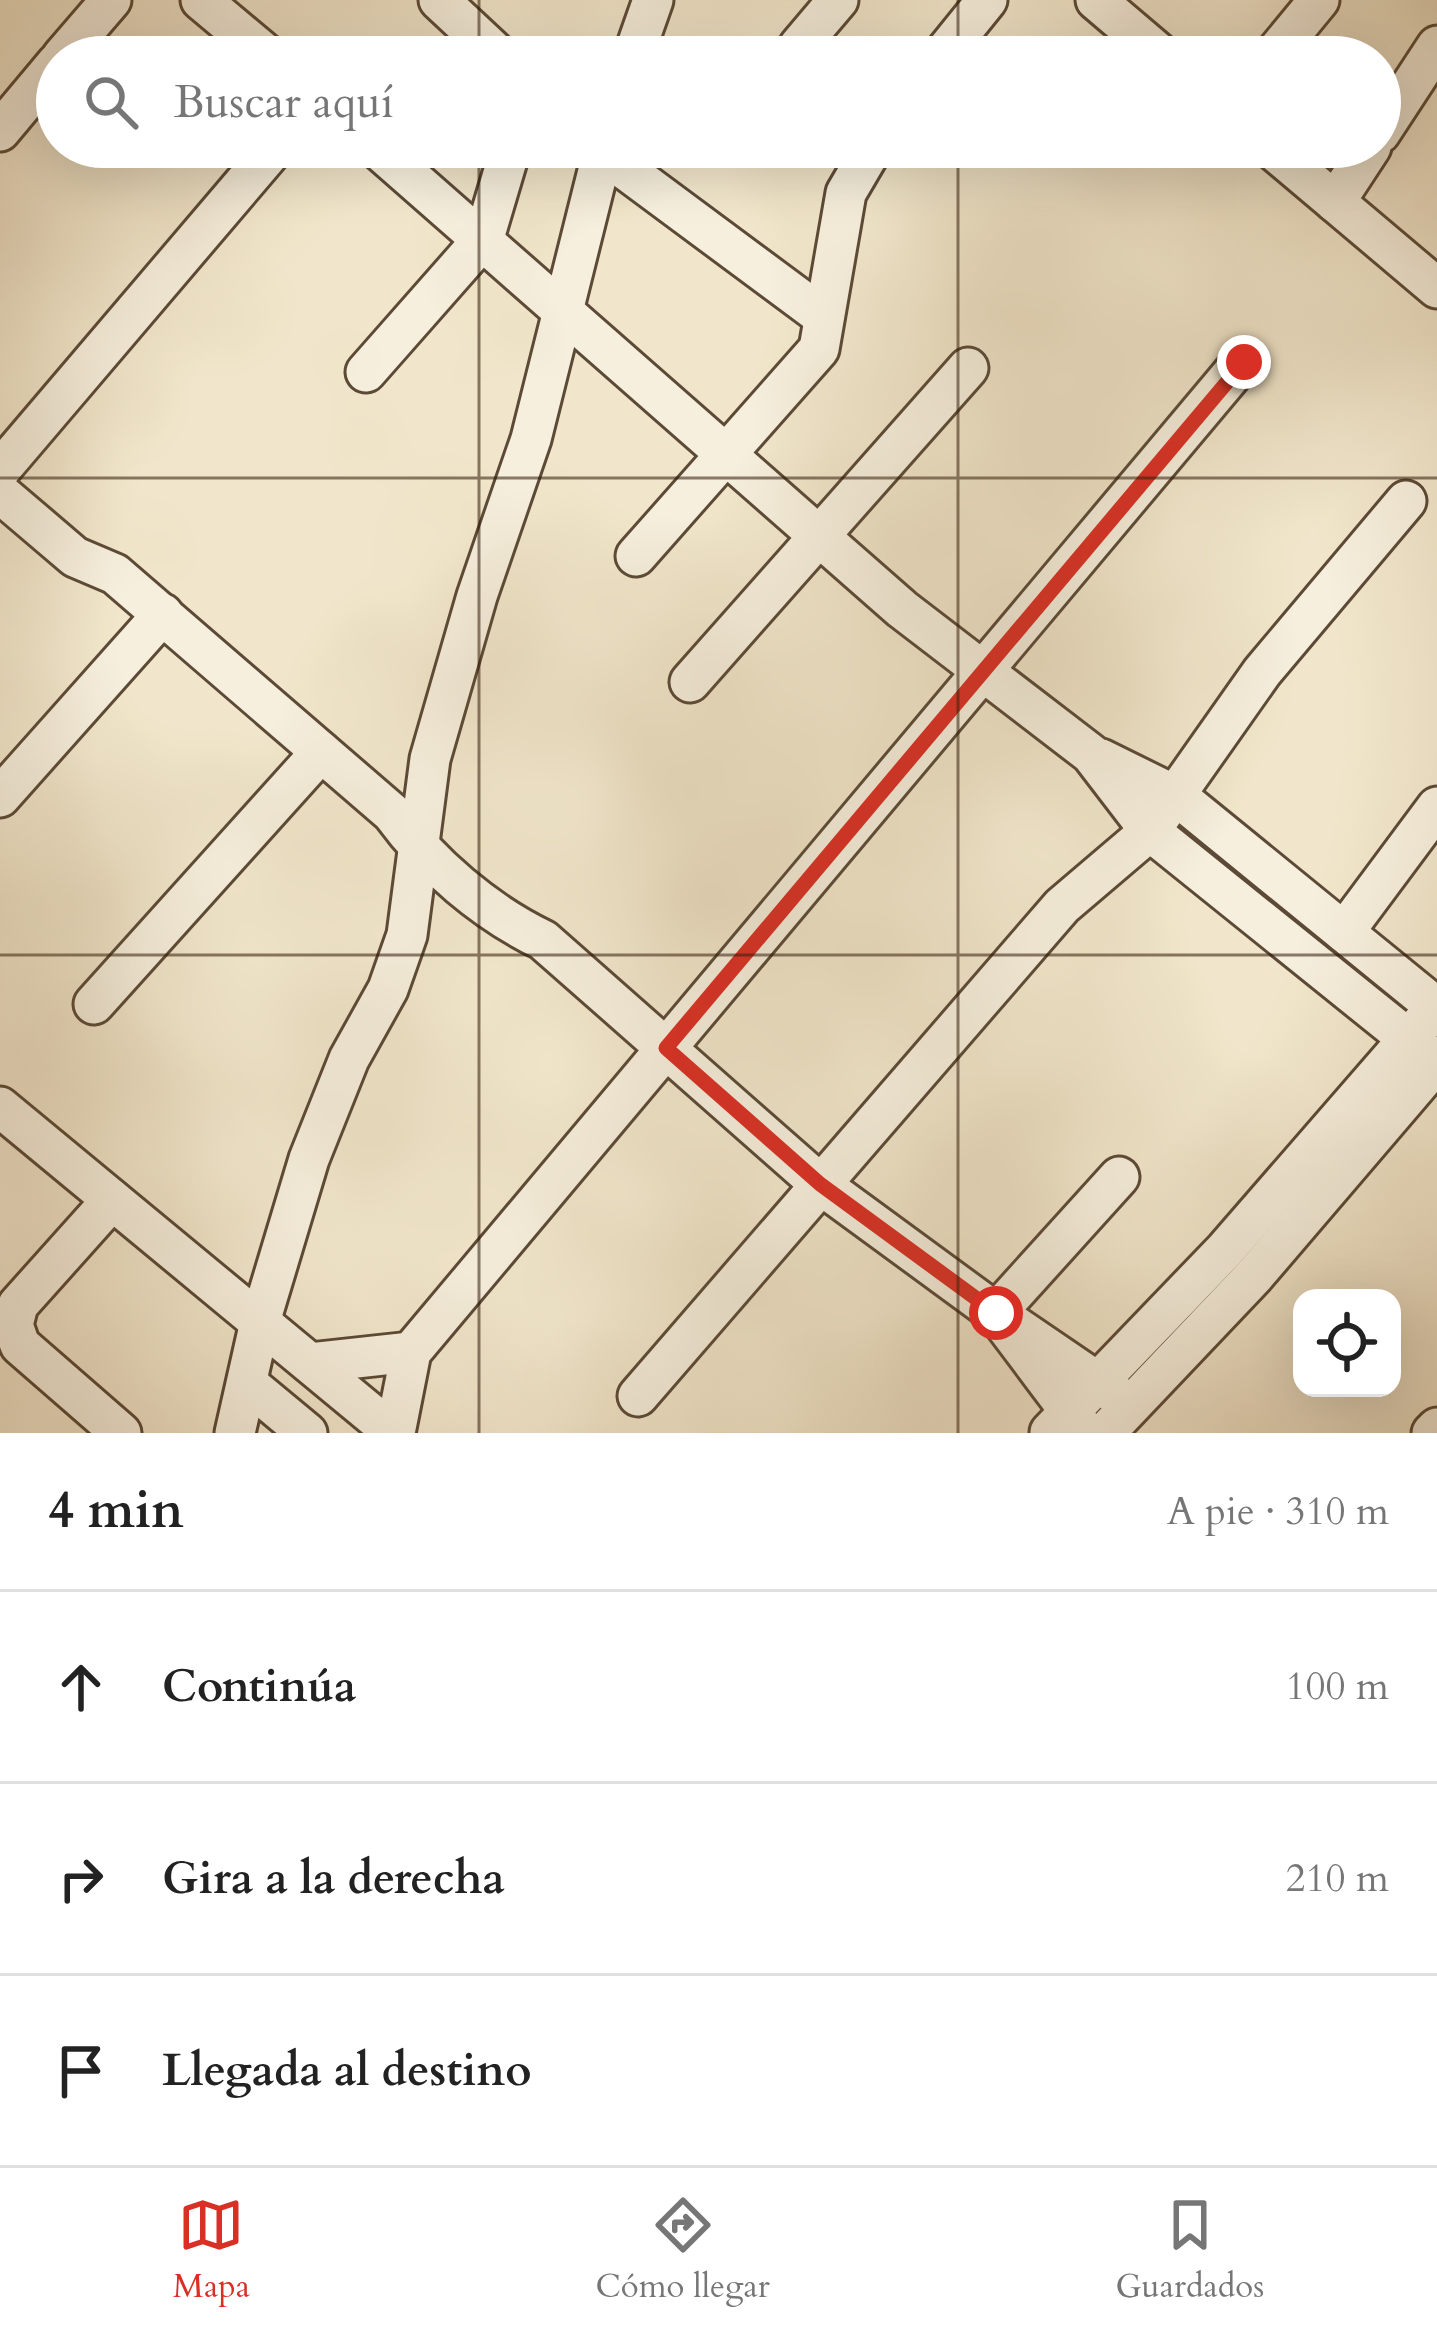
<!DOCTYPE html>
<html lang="es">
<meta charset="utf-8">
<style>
body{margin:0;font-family:Cardo,serif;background:#f6f6f6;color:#222}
.controls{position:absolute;right:36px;bottom:36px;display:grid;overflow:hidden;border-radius:24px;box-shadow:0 12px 48px #0002}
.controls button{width:108px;height:108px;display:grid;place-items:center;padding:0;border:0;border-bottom:3px solid #e0e0e0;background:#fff;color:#222;font:60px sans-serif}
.stop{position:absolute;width:36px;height:36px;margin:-27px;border:9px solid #d93025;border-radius:50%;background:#fff}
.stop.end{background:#d93025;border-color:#fff;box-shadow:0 3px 12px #0008}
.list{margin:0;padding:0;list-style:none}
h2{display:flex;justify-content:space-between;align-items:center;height:156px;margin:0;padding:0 48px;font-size:51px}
h2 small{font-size:39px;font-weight:400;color:#767676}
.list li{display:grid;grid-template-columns:78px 1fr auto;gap:36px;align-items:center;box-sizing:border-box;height:192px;padding:0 48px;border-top:3px solid #e0e0e0}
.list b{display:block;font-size:45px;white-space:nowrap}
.list em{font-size:39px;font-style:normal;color:#767676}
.icon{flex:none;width:66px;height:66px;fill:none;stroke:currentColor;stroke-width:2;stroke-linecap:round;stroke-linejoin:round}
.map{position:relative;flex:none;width:1437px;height:1433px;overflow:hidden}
.search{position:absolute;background:#fff;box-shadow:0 12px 48px #0002;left:36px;right:36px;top:36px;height:132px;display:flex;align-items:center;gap:30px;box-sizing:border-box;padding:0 42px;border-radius:66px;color:#767676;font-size:45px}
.sheet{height:732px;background:#fff}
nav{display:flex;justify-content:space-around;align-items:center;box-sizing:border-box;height:168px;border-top:3px solid #e0e0e0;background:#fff;font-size:33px;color:#767676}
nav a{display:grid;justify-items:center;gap:6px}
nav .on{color:#d93025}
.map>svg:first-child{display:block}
</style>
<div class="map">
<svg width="1437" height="1433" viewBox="0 0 1437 1433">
<rect width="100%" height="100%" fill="#f1e6cb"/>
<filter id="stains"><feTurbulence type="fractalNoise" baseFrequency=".00167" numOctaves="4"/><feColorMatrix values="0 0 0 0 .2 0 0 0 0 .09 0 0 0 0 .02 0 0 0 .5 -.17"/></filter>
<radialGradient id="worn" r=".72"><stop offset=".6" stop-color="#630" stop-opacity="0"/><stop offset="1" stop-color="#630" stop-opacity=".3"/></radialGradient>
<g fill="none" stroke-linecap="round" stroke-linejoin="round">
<g stroke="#5c4a37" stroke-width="45">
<g id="minor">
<polyline points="201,0 269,57"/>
<polyline points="439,0 500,57"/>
<polyline points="1096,0 1163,57"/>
<polyline points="799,46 838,0"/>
<polyline points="62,57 111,0"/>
<polyline points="633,57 653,0"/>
<polyline points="941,57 987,0"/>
<polyline points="1272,57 1319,0"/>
<polyline points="0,131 57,63"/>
<polyline points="1380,133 1437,46"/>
<polyline points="376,147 902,609 1091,754 1150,831 1437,1062"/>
<polyline points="1270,147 1437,288"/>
<polyline points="603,153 824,317"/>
<polyline points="1335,202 1371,147"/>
<polyline points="366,372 484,238 511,147"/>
<polyline points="0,470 275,147"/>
<path d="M0 493 75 557 115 574 392 813C430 865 485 912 543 940L820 1184 996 1313 1086 1433"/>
<polyline points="636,556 819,349 846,193 873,147"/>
<polyline points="690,682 968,368"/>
<polyline points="1101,759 1178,797 1437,1008"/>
<polyline points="0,797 163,614"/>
<polyline points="1344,932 1437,807"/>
<polyline points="94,1004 321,752"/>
<polyline points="0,1107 394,1433"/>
<polyline points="112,1200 18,1305 13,1325 20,1345 121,1433"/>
<polyline points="310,1363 411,1352"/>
<polyline points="248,1384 307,1433"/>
<polyline points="638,1396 1062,906 1150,831 1262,672 1406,501"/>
<polyline points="1118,1396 996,1313 1119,1177"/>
<polyline points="1050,1432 1225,1250 1437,1006"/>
<polyline points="235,1433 260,1322 309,1159 349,1059 388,989 407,935 430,759 477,596 531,439 604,147"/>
<polyline points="395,1433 411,1352 1243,361"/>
<polyline points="1105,1433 1254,1276 1437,1062"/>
<polyline points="1432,1433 1437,1428"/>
</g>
</g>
<use href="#minor" stroke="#f6efdd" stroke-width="39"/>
</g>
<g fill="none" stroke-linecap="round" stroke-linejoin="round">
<polyline stroke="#d93025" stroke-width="15" points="996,1313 820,1184 666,1048 1244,362"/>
</g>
<path fill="none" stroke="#2b1606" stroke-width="3" stroke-opacity="0.55" d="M479 0V57M958 0V57M479 147V1433M958 147V1433M0 478H1437M0 955H1437"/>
<rect width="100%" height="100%" filter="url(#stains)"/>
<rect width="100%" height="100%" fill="url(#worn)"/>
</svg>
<div class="controls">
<button><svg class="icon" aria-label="locate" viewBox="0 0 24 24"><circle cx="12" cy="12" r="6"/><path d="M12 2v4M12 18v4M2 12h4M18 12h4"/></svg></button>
</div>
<div class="stop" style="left:996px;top:1313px"></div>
<div class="stop end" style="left:1244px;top:362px"></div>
<div class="search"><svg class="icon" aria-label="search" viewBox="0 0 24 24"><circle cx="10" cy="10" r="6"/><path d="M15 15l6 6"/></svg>Buscar aquí</div>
</div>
<section class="sheet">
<h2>4 min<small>A pie · 310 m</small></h2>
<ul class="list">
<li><svg class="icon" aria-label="ahead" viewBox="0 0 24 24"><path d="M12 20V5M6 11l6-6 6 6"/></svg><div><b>Continúa</b></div><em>100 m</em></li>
<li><svg class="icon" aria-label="right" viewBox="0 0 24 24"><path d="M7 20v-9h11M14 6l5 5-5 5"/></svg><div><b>Gira a la derecha</b></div><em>210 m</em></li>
<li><svg class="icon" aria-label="arrive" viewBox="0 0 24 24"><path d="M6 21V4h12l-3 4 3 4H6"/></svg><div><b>Llegada al destino</b></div></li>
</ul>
</section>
<nav>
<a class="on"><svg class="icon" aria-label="map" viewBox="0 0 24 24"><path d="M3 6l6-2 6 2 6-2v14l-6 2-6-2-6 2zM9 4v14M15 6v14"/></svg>Mapa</a>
<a><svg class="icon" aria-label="directions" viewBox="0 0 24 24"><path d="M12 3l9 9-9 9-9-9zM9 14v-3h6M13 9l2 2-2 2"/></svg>Cómo llegar</a>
<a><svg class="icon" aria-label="saved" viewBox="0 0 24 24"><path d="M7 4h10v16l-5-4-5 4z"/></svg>Guardados</a>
</nav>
